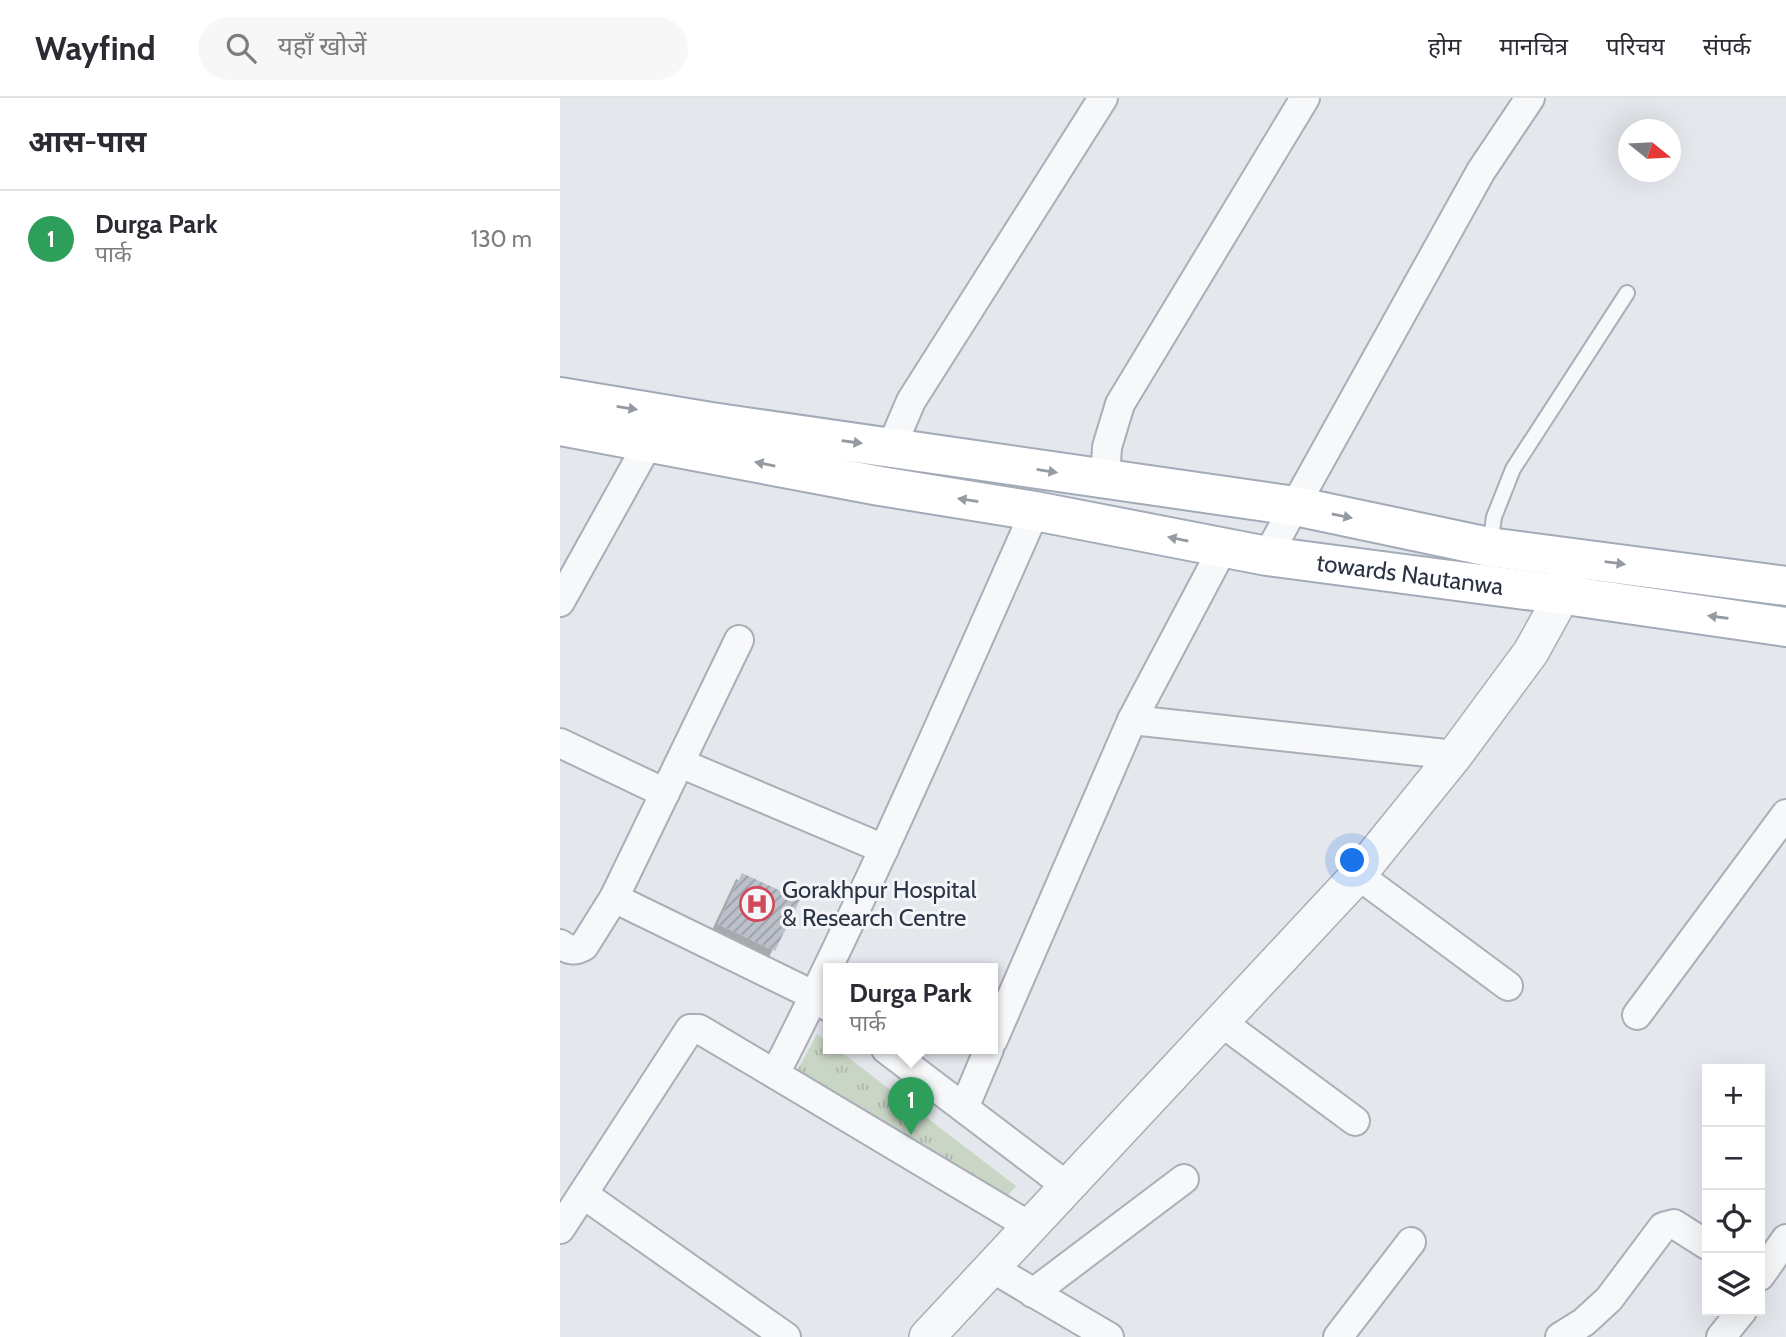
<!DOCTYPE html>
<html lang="hi">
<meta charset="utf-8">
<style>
body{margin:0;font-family:Cabin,"Noto Sans Devanagari",sans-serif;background:#f7f7f7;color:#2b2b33}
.controls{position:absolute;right:21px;bottom:21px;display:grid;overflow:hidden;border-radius:0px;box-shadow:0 7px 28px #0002}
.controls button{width:63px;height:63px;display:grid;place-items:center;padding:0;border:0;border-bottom:2px solid #e1e1e2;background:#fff;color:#2b2b33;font:35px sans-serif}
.compass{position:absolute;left:1058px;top:21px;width:63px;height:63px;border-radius:50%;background:#fff;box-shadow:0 7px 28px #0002;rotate:108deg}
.you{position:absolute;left:793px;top:763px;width:24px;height:24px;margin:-18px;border:5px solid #fff;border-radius:50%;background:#1a73e8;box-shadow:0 0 0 10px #1a73e833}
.badge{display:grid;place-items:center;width:46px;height:46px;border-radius:50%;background:#ea580c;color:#fff;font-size:23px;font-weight:700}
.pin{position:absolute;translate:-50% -58px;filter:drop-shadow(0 2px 4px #0008)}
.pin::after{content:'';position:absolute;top:37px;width:24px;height:21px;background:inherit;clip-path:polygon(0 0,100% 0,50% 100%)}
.popup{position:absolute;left:263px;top:865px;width:175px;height:91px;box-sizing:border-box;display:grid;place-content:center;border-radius:0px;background:#fff;filter:drop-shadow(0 2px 5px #0005);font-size:23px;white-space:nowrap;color:#7c7c81}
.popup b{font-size:26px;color:#2b2b33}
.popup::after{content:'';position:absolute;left:50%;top:100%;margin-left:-14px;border:14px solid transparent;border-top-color:#fff}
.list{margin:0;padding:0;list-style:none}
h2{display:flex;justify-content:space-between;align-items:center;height:91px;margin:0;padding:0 28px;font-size:30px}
h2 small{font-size:23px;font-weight:400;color:#7c7c81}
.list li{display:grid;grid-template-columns:46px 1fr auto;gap:21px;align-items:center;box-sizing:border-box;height:98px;padding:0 28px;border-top:2px solid #e1e1e2}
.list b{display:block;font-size:26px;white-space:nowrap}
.list p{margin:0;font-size:23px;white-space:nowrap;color:#7c7c81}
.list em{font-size:23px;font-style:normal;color:#7c7c81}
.icon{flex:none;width:38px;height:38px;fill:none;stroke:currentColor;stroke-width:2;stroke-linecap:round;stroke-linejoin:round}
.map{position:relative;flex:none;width:1226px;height:1239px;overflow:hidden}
header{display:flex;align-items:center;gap:42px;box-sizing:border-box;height:98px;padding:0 35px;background:#fff;border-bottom:2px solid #e1e1e2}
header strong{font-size:33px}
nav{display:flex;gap:38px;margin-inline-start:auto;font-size:24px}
.search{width:490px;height:63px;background:#f7f7f7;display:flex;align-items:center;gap:18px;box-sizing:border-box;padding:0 24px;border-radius:38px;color:#7c7c81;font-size:26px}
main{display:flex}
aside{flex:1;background:#fff}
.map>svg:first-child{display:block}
</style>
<header>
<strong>Wayfind</strong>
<div class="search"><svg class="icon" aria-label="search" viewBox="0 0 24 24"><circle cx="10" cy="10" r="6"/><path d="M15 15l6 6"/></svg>यहाँ खोजें</div>
<nav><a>होम</a><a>मानचित्र</a><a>परिचय</a><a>संपर्क</a></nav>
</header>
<main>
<aside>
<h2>आस-पास<small></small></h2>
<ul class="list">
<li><span class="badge" style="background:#2e9e5b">1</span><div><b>Durga Park</b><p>पार्क</p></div><em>130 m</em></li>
</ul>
</aside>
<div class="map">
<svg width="1226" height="1239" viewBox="0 0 1226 1239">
<defs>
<pattern id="park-tufts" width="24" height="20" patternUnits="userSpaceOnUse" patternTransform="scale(1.75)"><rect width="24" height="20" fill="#c9d6c5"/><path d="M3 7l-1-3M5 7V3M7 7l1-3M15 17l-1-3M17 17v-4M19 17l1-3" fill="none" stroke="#adb8ab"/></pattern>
<pattern id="building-hatch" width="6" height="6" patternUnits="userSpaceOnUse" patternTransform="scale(1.75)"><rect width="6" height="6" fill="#bbc0ca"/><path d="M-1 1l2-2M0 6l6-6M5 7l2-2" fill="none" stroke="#989da6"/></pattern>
<filter id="shadow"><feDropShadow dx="-6" dy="6" stdDeviation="0" flood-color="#0004"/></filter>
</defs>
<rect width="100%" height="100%" fill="#e4e7ec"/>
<polygon fill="url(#park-tufts)" points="257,936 269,945 269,951 277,951 456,1088 435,1113 230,986"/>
<polygon fill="url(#building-hatch)" filter="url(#shadow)" points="182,775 240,802 215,853 158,826"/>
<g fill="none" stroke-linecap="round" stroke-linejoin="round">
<g stroke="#a9aeb7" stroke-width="18">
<polyline id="service" points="930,447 934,419 953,371 1067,195"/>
</g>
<g stroke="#a9aeb7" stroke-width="32">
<g id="minor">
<polyline points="331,350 351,303 543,0"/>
<polyline points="545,382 547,349 560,306 745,0"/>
<polyline points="707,458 921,73 970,0"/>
<polyline points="0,504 89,344"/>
<polyline points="572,622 895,657"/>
<polyline points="0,645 105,695"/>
<polyline points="120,665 324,751"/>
<polyline points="798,777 948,888"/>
<polyline points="54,800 255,898 269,909"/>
<path d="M0 846C9 852 14 854 24 848L54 800 179 542"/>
<polyline points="1077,917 1226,716"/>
<polyline points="661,924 795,1023"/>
<polyline points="433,942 572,622 663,450"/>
<polyline points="326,951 508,1089"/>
<polyline points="215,976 471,1129"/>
<polyline points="404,1010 429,951"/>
<polyline points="23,1096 226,1239"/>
<path d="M0 1131 130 931H139L215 976C309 792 391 602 475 413"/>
<polyline points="432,1170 549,1239"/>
<polyline points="1200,1178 1226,1141"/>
<polyline points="473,1195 624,1081"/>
<polyline points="778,1239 851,1144"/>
<polyline points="1000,1239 1024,1224 1049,1201 1103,1129 1114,1126 1147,1147"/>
<polyline points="1161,1239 1182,1213"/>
</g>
</g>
<g stroke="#a9aeb7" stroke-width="38">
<polyline id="tertiary" points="367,1239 798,777 895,657 971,554 1003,496 1007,470"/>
</g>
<g stroke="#a3abb8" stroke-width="42">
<g id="primary">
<polyline points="0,299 151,324 735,408 929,449 1226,488"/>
<path id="s1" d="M0 328 320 388 475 413 707 458 1012 498 1226 529"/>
</g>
</g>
<use href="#service" stroke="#f7f8fa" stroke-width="14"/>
<use href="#minor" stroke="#f7f8fa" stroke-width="28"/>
<use href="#tertiary" stroke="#f7f8fa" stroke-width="35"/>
<use href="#primary" stroke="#fff" stroke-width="38"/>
</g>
<defs><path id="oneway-solid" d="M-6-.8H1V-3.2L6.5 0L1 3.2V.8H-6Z" transform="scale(1.75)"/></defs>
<g fill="#959aa2">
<use href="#oneway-solid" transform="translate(67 310) rotate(9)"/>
<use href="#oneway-solid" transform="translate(292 344) rotate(8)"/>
<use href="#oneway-solid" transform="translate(205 366) rotate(-169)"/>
<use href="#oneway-solid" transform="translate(487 373) rotate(9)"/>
<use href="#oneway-solid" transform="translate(408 402) rotate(-171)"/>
<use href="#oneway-solid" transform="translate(782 418) rotate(12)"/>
<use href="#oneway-solid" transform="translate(618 441) rotate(-169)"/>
<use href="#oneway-solid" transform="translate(1055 465) rotate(7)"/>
<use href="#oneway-solid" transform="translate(1158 519) rotate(-172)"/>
</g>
<defs>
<g id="hospital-ring" transform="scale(1.75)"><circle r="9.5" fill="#f4f6f9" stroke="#d1495b" stroke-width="1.5"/><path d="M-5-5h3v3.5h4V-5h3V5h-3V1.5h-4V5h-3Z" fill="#d1495b"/></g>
</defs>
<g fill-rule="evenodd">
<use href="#hospital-ring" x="197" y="806"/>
</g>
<g text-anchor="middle" stroke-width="6" stroke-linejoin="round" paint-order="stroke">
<g font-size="24" fill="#2b3445" stroke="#f4f6f9">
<text dy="8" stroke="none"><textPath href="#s1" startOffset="863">towards Nautanwa</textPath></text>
</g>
<g font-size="24" fill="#2b3445" stroke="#f4f6f9" text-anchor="start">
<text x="222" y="800">Gorakhpur Hospital<tspan x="222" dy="28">&amp; Research Centre</tspan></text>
</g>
</g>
</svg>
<div class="controls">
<button>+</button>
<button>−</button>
<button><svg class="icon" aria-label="locate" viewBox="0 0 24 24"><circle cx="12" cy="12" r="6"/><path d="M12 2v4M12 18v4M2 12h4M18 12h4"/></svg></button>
<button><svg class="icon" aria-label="layers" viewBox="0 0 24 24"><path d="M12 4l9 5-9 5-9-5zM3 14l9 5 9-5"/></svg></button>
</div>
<svg class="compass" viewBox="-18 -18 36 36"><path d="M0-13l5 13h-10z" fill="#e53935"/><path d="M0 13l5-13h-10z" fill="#7c7c81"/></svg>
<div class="you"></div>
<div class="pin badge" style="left:351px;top:1037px;background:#2e9e5b">1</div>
<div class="popup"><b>Durga Park</b>पार्क</div>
</div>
</main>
